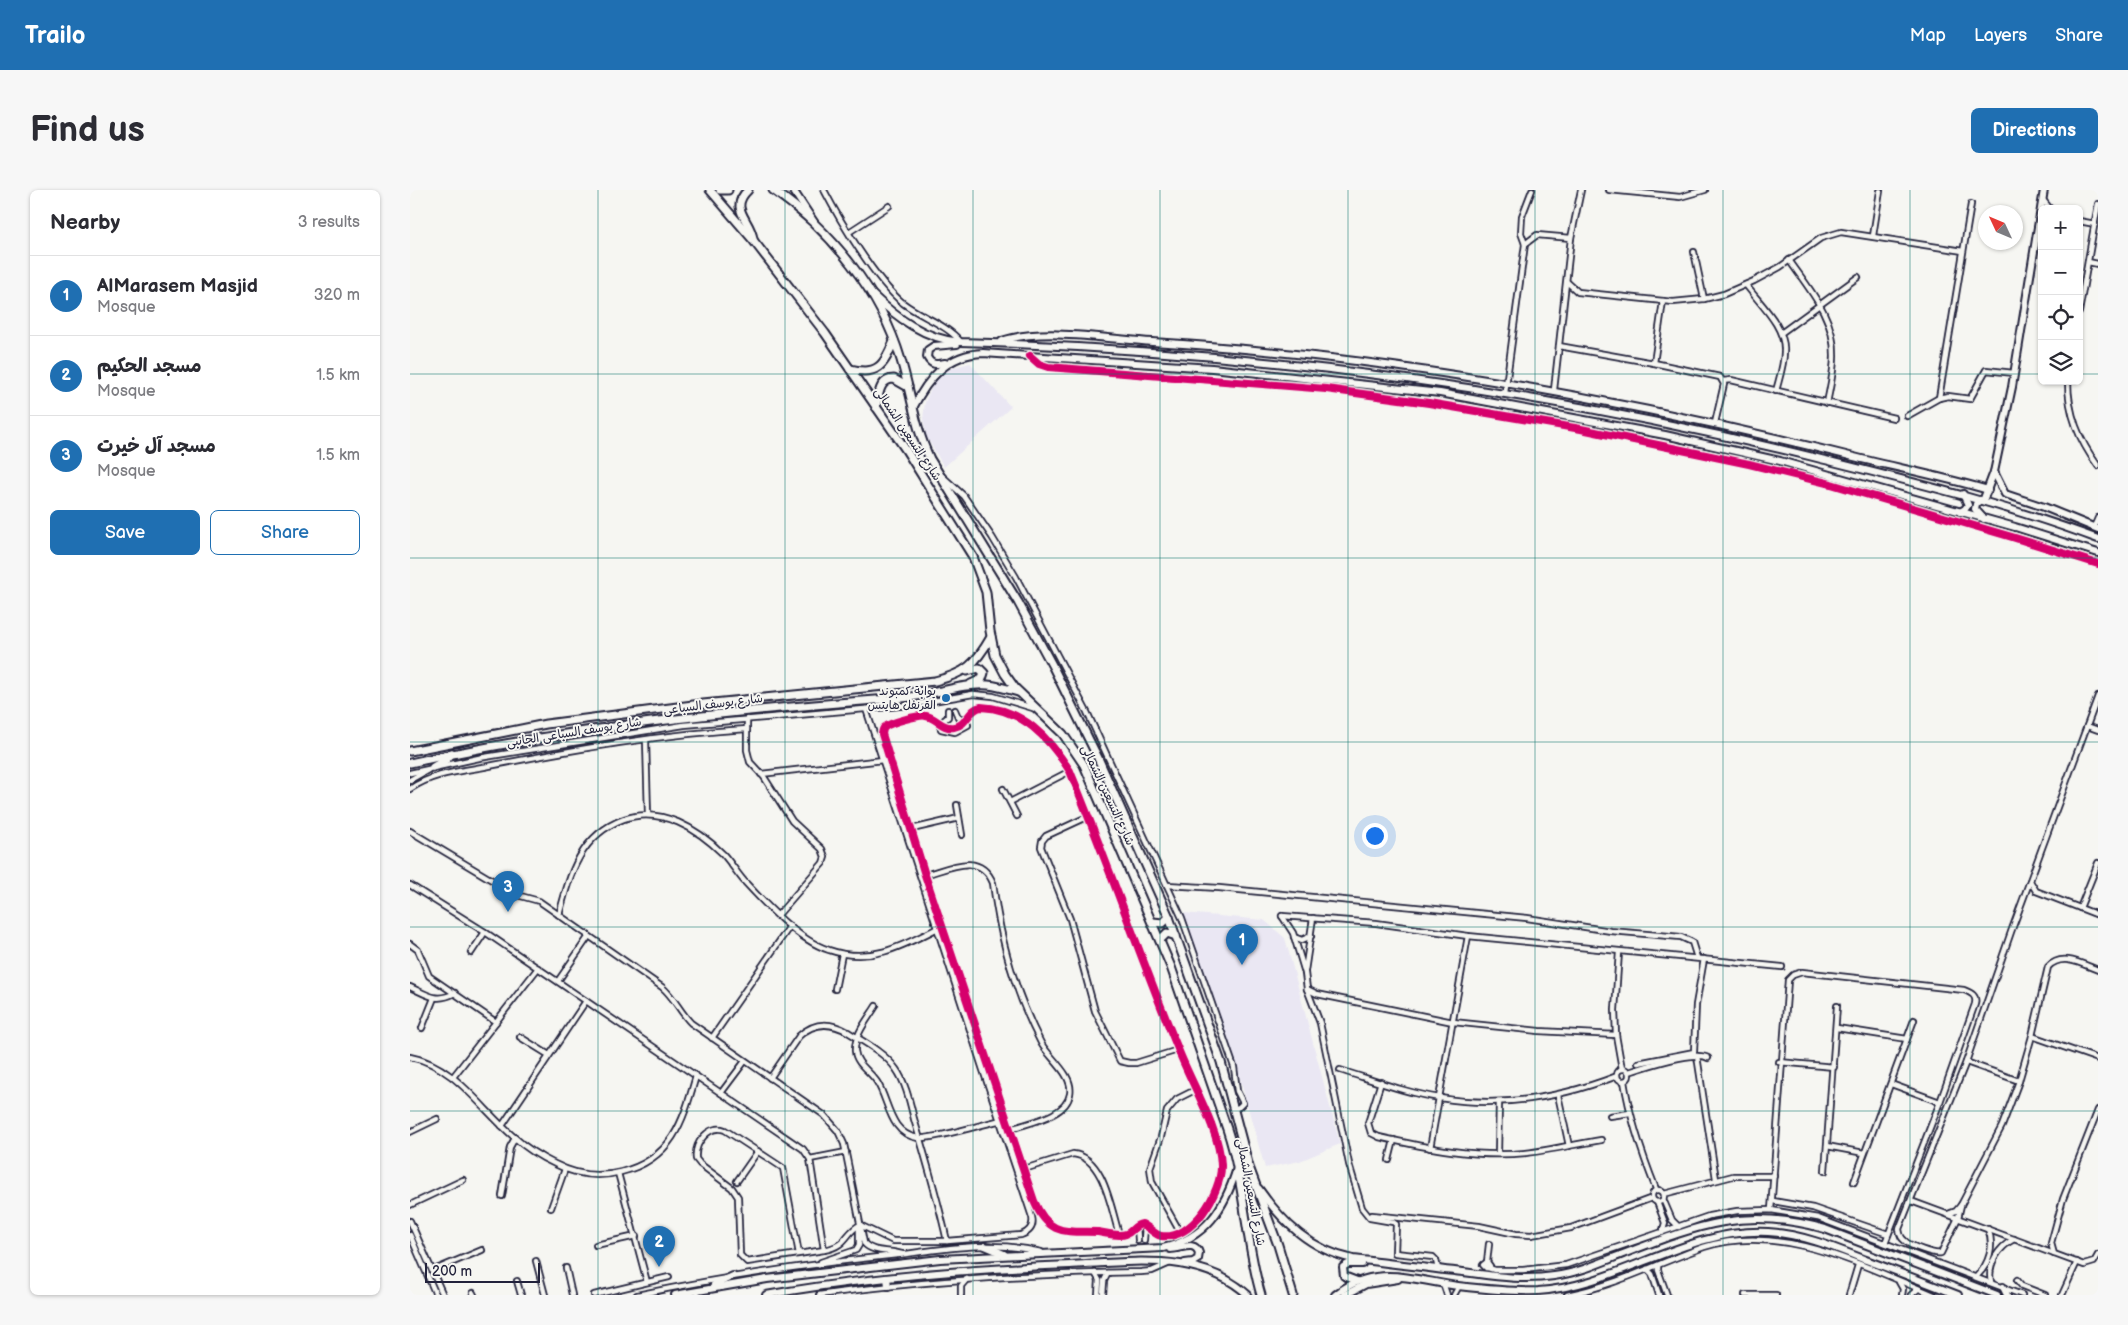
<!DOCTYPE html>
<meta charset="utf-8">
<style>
body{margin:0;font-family:"Balsamiq Sans","Playpen Sans Arabic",sans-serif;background:#f7f7f7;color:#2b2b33}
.controls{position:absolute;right:15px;top:15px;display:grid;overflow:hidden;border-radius:8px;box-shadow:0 1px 4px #0004}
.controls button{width:45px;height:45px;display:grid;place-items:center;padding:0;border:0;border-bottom:1px solid #e1e1e2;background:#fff;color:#2b2b33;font:25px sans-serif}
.compass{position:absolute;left:1568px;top:15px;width:45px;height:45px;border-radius:50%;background:#fff;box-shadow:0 1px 4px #0004;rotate:314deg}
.scale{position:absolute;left:15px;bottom:12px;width:115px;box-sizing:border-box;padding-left:5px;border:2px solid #22223b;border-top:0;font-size:14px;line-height:18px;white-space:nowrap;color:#22223b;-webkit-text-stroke:4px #f6f6f2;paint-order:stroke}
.you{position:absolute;left:964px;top:645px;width:18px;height:18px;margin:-12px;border:4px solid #fff;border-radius:50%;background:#1a73e8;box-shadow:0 0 0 8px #1a73e833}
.badge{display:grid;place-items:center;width:32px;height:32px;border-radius:50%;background:#1f6fb2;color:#fff;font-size:16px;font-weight:700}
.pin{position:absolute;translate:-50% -41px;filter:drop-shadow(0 1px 2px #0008)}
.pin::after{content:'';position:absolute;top:26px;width:18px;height:15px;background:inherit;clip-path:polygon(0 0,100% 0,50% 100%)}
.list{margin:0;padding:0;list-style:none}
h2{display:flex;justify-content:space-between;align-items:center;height:65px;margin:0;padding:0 20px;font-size:21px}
h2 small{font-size:16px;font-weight:400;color:#7c7c81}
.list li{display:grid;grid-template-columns:32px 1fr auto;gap:15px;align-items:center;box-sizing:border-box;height:80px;padding:0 20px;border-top:1px solid #e1e1e2}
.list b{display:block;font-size:19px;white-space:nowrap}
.list p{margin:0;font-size:16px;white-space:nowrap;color:#7c7c81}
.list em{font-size:16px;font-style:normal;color:#7c7c81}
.actions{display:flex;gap:10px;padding:15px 20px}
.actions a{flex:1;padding:11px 0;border:1px solid #1f6fb2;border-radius:8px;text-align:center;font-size:18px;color:#1f6fb2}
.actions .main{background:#1f6fb2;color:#fff}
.icon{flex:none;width:28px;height:28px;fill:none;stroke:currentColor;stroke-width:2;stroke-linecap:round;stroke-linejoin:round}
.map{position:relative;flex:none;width:1688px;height:1105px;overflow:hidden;border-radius:8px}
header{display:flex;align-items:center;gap:30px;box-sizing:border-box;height:70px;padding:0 25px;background:#1f6fb2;color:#fff}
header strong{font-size:24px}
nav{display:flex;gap:28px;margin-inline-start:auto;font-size:18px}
.intro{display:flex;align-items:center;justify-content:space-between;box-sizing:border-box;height:120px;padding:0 30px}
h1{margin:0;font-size:35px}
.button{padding:12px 22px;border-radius:8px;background:#1f6fb2;color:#fff;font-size:18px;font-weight:700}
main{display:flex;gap:30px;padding:0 30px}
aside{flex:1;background:#fff;border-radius:8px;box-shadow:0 1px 4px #0004}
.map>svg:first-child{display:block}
</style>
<header>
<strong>Trailo</strong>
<nav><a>Map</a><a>Layers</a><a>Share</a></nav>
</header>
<div class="intro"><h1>Find us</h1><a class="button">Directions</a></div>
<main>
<aside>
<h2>Nearby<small>3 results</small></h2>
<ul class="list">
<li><span class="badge">1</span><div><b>AlMarasem Masjid</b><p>Mosque</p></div><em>320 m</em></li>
<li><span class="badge">2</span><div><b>مسجد الحكيم</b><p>Mosque</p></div><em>1.5 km</em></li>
<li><span class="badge">3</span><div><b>مسجد آل خيرت</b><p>Mosque</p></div><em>1.5 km</em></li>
</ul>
<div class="actions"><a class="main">Save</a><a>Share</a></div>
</aside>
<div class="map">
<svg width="1688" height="1105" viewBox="0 0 1688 1105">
<rect width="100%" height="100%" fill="#f6f6f2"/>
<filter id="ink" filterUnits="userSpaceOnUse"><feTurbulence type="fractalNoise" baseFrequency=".02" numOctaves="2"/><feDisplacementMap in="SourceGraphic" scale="10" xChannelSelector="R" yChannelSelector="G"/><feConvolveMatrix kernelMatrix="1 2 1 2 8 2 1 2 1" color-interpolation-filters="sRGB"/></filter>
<g filter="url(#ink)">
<g fill="#eae7f3">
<polygon points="560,173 601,217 534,277 517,248 513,229 515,212 523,194 536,181 544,177"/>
<polygon points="774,723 854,730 875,748 930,954 890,971 855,978 826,875"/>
</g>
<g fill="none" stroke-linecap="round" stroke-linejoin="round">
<polyline stroke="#cccccd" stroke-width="4.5" stroke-dasharray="4.5 2" stroke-linecap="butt" points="728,1050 728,1055"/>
<g stroke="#22223b" stroke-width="8">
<g id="street">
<path d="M414 0C430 31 466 91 493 113 511 127 536 134 550 151"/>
<polyline points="1199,0 1270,7 1295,0"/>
<polyline points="1633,10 1640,19"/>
<polyline points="1669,31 1685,34"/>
<polyline points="439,42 479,16"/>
<polyline points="1463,46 1470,1"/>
<polyline points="1115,54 1127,45 1161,48"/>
<polyline points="1284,62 1294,109"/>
<path d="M1379 70C1400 100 1425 128 1424 166 1424 182 1420 197 1417 213"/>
<polyline points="1678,72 1688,74"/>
<polyline points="1157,92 1168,102 1263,112 1294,109 1314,104 1344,91 1370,77 1411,48 1431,42 1553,61"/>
<path d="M1336 95C1350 114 1376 137 1374 162 1374 175 1369 189 1366 201"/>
<polyline points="1669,122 1688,14"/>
<polyline points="1371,143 1448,87"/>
<polyline points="1149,156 1244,173 1310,187 1314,194 1305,233"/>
<polyline points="620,166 629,174 638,177 916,199 1019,213 1171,239 1339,274 1421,294 1602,347 1688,374"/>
<polyline points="1244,173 1253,111"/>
<polyline points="1313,191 1321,190 1484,228"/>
<path d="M1658 191C1658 224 1669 250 1688 276"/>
<polyline points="1144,200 1161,48 1171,0"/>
<polyline points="1095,203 1115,54 1111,43 1112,26 1122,0"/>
<polyline points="1529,208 1561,14"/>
<polyline points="1497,226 1529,208 1538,206 1560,209 1576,180 1604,183"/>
<polyline points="532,286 554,306 582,347 606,387 677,522 772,728 824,877 827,901 833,913 829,917 824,919"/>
<polyline points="1684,337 1688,328"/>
<path d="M571 517C613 519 639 548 660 581 698 673 730 767 768 859 781 893 810 940 811 975 812 1002 782 1051 751 1046 744 1044 739 1037 732 1034 724 1035 722 1042 716 1044 708 1047 696 1043 688 1042 655 1041 639 1046 624 1011L515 685 472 544C473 541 472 539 475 537 479 533 511 524 516 526 527 528 532 539 544 537 558 535 558 519 571 517Z"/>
<polyline points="545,520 548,527 557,530"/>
<polyline points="337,529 337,560 340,572 354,587 382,631 412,659 415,667 413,673 368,725"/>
<polyline points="529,534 531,539 545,542 558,535 557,530"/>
<polyline points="529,534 538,527 538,520"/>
<polyline points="1677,536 1688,540"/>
<polyline points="236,550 238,625"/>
<polyline points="0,583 69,568 274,535 500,515 563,504 583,506 626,519"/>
<polyline points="351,584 473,570"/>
<polyline points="0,590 18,580"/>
<path d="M0 599C24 582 55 581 84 575 167 559 252 544 337 539"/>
<polyline points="593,599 607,626"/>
<polyline points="600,612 660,581"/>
<polyline points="547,615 552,645"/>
<polyline points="677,627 636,646 632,651 631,657 660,729 685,821 710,871 719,873 726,873 768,860"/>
<polyline points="502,639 549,628"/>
<path d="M0 641 107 705 129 711 252 797C264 807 270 822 281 833L414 925 428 941 434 954 454 1053C462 1063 480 1060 492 1064"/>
<path d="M515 685C540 678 570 661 583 693 590 749 605 803 631 853 639 868 664 885 660 904 656 927 619 932 601 939"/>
<polyline points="1620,691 1626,701 1688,725"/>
<polyline points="0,695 75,742 393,959 400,969 414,1060"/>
<polyline points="757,695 809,698 1117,728 1201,741 1271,747 1282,752 1287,768"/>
<polyline points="1670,718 1688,673"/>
<path d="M149 725C160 684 170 645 214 629 251 616 288 639 313 664 321 673 327 683 334 691 356 715 388 750 419 760 459 774 491 757 526 739"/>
<polyline points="872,726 966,733 1058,746 1372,777"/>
<polyline points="872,726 883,743 895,783 897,799 910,833 939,974 952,1018 960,1028 983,1032 986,1034 985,1063 1023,1067 1026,1070 1028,1079"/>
<polyline points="884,747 892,750 901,746"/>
<polyline points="0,754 8,760 19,786 86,832"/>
<polyline points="1209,762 1205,820 1206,845 1212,879"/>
<polyline points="61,763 75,742"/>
<polyline points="895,781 903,728"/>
<polyline points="148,791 179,746"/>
<path d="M0 797C18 805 26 813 45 803"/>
<polyline points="425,799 432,764"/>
<polyline points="897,799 907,804 1043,832 1129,841 1206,845"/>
<path d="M466 816C458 829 444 845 445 861 446 874 460 881 467 892 479 910 479 944 508 948 522 950 574 934 591 930"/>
<polyline points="12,838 24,808"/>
<polyline points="1427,838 1497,849"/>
<polyline points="1622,846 1688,869"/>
<polyline points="110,847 139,865"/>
<polyline points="302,848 380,736"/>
<polyline points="1287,866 1306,989"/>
<path d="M0 867C45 875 71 919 104 947 116 958 130 967 145 974 166 985 188 988 211 982 263 969 273 931 286 886"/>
<polyline points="1369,872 1424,877"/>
<polyline points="1556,872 1609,891"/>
<polyline points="1228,873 1284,862 1286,815 1294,769"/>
<circle cx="1213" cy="885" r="6"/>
<path d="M930 880C963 890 996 903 1030 908 1090 918 1150 908 1207 886"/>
<path d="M1219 882C1234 877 1285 860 1298 868"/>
<polyline points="43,887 128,778"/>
<path d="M360 888 389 846C404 832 421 832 438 842 454 852 475 863 486 879 496 893 500 913 504 929 516 969 528 1010 537 1051"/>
<path d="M1214 891C1220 929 1232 964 1246 999"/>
<path d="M971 892 958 933 961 943 969 947C1017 958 1066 968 1116 963 1141 960 1166 954 1191 950"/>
<polyline points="1481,894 1530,912"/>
<polyline points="311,903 335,871"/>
<polyline points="1148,905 1159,956"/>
<polyline points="1200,926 1220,923"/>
<polyline points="92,936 176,811"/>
<polyline points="0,942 27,929"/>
<polyline points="1417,956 1454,963"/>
<polyline points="1020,958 1058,746"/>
<polyline points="1088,964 1089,912"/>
<polyline points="400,969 436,962"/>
<polyline points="979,970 984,950"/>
<path d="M614 979 663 964C694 967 701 1019 709 1044"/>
<polyline points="1415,981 1427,816"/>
<polyline points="208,983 237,1092"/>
<polyline points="327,991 348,961"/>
<polyline points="1444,992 1504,830"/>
<circle cx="1248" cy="1006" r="6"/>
<polyline points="1254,1004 1323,986 1364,986"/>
<polyline points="92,1006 100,957 105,948"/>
<polyline points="1253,1009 1262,1030 1269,1037"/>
<polyline points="1363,1011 1403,1018 1478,1044"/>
<polyline points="1501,1011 1674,1075 1684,1072 1688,1065"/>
<polyline points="1247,1012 1255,1033 1252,1043"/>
<polyline points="0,1015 53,990"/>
<path d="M1551 1015 1548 1028 1531 1063C1525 1065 1499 1056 1494 1050 1490 1047 1490 1044 1489 1039L1556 872 1601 742 1688 506"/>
<polyline points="141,1018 155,979"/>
<path d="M1361 1020 1378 790 1383 785 1392 782 1554 800C1562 803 1567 806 1565 814L1530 912 1475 1053"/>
<path d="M1538 1024 1546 1021 1551 1015 1592 936 1609 891 1622 846 1638 777C1652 762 1672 774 1688 780"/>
<polyline points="962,1025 1069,1036 1106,1044 1121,1045 1161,1038 1242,1008"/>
<polyline points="0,1031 33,1105"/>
<polyline points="727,1035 728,1050"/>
<polyline points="770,1042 742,992 740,978 751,947 757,921 767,909 785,900"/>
<polyline points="0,1045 26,1105"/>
<polyline points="734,1050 735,1036"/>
<polyline points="186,1055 226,1046"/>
<path d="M389 1064 373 978 315 940C299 934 284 953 286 969L290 974 322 998 328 1007 330 1065 337 1072 414 1060C438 1056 435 1042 450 1035L483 1051H537L611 1045C620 1042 624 1036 622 1027L573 880 456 519"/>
<polyline points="1644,1064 1641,1053 1653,1009 1688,920"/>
<polyline points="126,1071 135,1105"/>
<polyline points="411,1072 446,1060 449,1055 449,1036"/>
<polyline points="1077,1072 1079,1054"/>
<polyline points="1248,1075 1248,1080 1257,1105"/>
<polyline points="156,1078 162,1105"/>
<polyline points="1076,1078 1073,1075 1077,1072 1080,1076 1077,1078"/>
<polyline points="1078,1078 1085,1080 1113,1080 1156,1075 1299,1026 1327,1021 1361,1020 1408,1028 1612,1105"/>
<polyline points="1237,1079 1242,1084 1249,1105"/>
<polyline points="22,1081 72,1060"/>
<polyline points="685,1083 689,1090 688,1105"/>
<path d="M1567 1086C1579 1074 1585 1056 1578 1039"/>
<polyline points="1607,1090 1612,1096 1635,1105"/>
<polyline points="107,1091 111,1105"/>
<polyline points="1489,1092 1493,1099 1492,1105"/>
<path d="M1581 1092C1577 1074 1589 1057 1604 1049"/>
<polyline points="1033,1093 1037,1105"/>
<polyline points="63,1103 64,1105"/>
<polyline points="184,1105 259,1087"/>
<path d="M227 1105C313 1087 399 1074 487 1065 534 1059 584 1050 631 1062"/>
<path d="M409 1105C516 1090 623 1084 731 1082L742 1081 760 1073"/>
<polyline points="551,1105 551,1096 557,1089"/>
<polyline points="693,1105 694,1091 698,1083"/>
<polyline points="1044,1105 1049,1096"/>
<path d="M1157 1105C1205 1096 1248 1073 1294 1057 1372 1032 1452 1076 1524 1105"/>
<polyline points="1335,1105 1366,1105"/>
<polyline points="1439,1105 1448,1075"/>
<polyline points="1501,1105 1508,1099"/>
<polyline points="1652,1105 1667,1072"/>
</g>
</g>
<g stroke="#22223b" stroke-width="10">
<g id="secondary">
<polyline points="383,0 404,32"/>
<path d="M462 104C487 128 515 149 550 152 839 160 1122 198 1403 267 1499 291 1595 314 1688 349"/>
<path d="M592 151C631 137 699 149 742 152 977 166 1208 208 1436 265 1483 277 1531 286 1578 300"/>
<path d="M535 173C526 175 521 175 517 167L518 160 524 156 547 154"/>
<path d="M503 218C518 188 538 164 573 163L802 178 1030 203 1255 245 1370 271 1605 337 1688 363"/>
<polyline points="1584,282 1595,304 1634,317 1688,339"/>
<polyline points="1570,310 1566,314 1565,319 1574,329"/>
<polyline points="1573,311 1584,282 1602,197 1634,0"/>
<polyline points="1550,322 1555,319 1558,315 1553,304"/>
<path d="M849 999C873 1033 901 1060 943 1069 980 1073 1016 1078 1053 1082 1084 1086 1113 1091 1144 1086 1168 1083 1190 1073 1213 1064 1286 1036 1335 1016 1415 1039L1587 1105"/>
<polyline points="575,1056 594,1064"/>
<path d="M760 1059C771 1059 785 1050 789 1063L788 1069 783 1072 775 1073"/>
<polyline points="477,1088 478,1096"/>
<polyline points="947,1091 934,1086 933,1077 938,1074 952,1074"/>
<polyline points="304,1095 323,1086"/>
<polyline points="1593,1097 1597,1105"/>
<path d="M265 1105 357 1089 530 1069 753 1058C796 1048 815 1018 827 978"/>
<path d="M356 1105C456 1087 558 1079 660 1075 696 1073 734 1069 770 1074 794 1078 820 1088 838 1105"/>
<path d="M925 1105C965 1073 1003 1090 1048 1096 1074 1099 1102 1102 1128 1101 1208 1096 1276 1038 1358 1042 1392 1044 1423 1057 1456 1070 1486 1081 1517 1093 1548 1105"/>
<polyline points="935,1105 956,1094 988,1089"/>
</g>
</g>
<g stroke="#22223b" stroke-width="11">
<g id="primary">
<path d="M300 0 343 50 415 143 496 260 563 367 576 402 580 441 585 465 595 484 605 498 653 544 674 575 761 777 817 939C835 993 835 1051 851 1105"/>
<polyline points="310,0 318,0"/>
<path d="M338 0C318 19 341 30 343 49"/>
<path d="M363 0C421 40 471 102 491 170 501 203 505 238 520 269L608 412 643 477 688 568 759 727 811 872 839 977 868 1055 883 1105"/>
<path d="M440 179C468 186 474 175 484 151"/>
<path d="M466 217C469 205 469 189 484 189L498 197"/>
<polyline points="557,481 569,478 574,483 572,489 561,494"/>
<path d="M0 561 136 534 283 515 525 491C556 483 565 475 581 447"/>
<path d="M0 573C162 537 327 520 492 508 520 506 551 493 578 495 588 496 598 499 608 502"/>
<polyline points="23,577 37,569 42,563"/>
<polyline points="743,732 753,733 759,727"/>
<polyline points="750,750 757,743 766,746"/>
</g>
</g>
<use href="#street" stroke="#f6f6f2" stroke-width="4.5"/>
<use href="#secondary" stroke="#f6f6f2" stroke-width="6"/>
<use href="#primary" stroke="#f6f6f2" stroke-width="7"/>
<g stroke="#f6f6f2" stroke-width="11">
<g id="cycleway">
<polyline points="620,166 629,174 638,177 916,199 1019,213 1171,239 1339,274 1421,294 1602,347 1688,374"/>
<path d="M571 517C613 519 639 548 660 581 698 673 730 767 768 859 781 893 810 940 811 975 812 1002 782 1051 751 1046 744 1044 739 1037 732 1034 724 1035 722 1042 716 1044 708 1047 696 1043 688 1042 655 1041 639 1046 624 1011L515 685 472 544C473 541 472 539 475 537 479 533 511 524 516 526 527 528 532 539 544 537 558 535 558 519 571 517Z"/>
</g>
</g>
<use href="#cycleway" stroke="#d6006c" stroke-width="8"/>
</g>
</g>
<path fill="none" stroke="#0f766e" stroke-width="1" stroke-opacity="0.55" d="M188 0V1105M375 0V1105M563 0V1105M750 0V1105M938 0V1105M1125 0V1105M1313 0V1105M1500 0V1105M0 184H1632M1669 184H1688M0 368H1688M0 552H1688M0 737H1688M0 921H1688"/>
<circle fill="#1f6fb2" stroke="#f6f6f2" stroke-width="2" cx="536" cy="508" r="5"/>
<g text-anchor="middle" stroke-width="4" stroke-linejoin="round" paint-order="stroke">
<g font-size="12" fill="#22223b" stroke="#f6f6f2">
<text transform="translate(498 244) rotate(56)" y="4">شارع التسعين الشمالى</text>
<text transform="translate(303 514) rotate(-7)" y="4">شارع يوسف السباعى</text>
<text transform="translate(164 542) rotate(-9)" y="4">شارع يوسف السباعى الجانبى</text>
<text transform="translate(698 605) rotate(65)" y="4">شارع التسعين الشمالى</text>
<text transform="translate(841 1002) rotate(79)" y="4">شارع التسعين الشمالى</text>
</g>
<g font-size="12" fill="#22223b" stroke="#f6f6f2" text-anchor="end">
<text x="526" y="505">بوابة كمبوند<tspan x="526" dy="14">القرنفل هايتس</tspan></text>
</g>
</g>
</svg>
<div class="controls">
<button>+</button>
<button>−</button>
<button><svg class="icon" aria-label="locate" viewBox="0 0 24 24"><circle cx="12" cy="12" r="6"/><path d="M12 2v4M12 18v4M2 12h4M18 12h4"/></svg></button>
<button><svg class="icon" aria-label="layers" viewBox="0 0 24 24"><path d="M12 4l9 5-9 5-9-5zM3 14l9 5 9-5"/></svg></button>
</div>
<svg class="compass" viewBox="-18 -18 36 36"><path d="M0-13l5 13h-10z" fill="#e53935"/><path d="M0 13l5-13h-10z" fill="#7c7c81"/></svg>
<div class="scale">200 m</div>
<div class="you"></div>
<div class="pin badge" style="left:832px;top:775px">1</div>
<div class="pin badge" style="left:249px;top:1077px">2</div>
<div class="pin badge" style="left:98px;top:722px">3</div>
</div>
</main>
